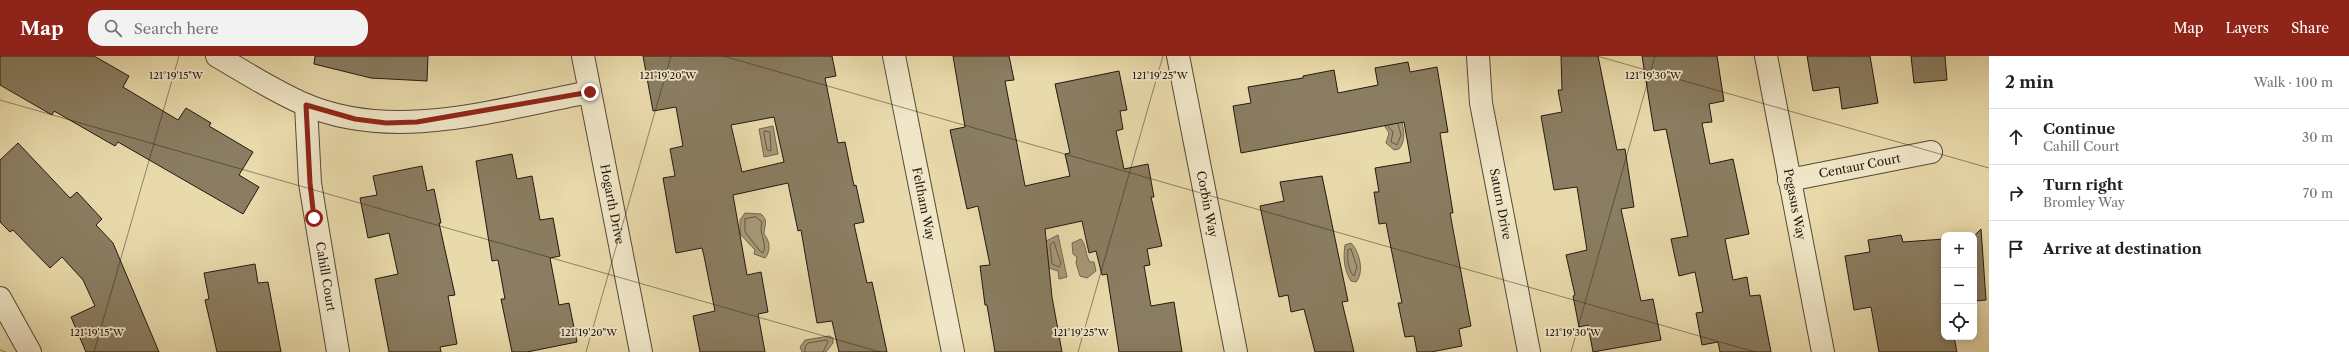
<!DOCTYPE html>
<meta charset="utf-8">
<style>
body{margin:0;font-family:"Libre Caslon Text",serif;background:#f2f2f2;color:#222}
.controls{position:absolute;right:12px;bottom:12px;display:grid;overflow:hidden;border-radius:8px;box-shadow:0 2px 10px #0003}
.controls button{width:36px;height:36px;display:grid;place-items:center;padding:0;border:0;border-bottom:1px solid #e0e0e0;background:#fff;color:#222;font:20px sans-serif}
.stop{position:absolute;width:12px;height:12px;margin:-9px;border:3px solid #8f2418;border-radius:50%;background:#fff}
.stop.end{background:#8f2418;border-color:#fff;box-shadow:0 1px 4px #0008}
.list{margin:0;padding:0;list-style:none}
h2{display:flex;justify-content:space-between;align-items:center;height:52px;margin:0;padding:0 16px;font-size:17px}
h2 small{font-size:13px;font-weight:400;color:#767676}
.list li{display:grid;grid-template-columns:26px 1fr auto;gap:12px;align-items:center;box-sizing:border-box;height:56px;padding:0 16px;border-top:1px solid #e0e0e0}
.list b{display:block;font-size:15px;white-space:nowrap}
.list p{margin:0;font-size:13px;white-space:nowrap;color:#767676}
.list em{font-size:13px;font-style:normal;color:#767676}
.icon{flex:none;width:22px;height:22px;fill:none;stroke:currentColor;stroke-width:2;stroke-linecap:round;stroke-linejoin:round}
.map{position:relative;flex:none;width:1989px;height:296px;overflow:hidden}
header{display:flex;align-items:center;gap:24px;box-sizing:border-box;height:56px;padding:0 20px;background:#8f2418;color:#fff}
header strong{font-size:19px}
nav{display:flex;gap:22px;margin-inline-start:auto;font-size:14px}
.search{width:280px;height:36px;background:#f2f2f2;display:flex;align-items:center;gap:10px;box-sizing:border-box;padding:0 14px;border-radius:16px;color:#767676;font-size:15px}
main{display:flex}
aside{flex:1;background:#fff}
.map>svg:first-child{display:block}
</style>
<header>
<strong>Map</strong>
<div class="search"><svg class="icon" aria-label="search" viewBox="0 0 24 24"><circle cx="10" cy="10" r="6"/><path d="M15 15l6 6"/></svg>Search here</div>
<nav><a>Map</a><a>Layers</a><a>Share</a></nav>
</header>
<main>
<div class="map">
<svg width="1989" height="296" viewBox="0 0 1989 296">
<rect width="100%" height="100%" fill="#e9daab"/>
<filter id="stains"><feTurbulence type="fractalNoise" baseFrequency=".005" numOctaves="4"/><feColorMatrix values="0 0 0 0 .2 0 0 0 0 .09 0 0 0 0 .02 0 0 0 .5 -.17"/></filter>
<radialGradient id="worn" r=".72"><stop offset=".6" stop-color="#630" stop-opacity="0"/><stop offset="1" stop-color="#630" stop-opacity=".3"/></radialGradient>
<g fill="#a69877" stroke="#72654e">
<path d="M1400 57C1402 68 1408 83 1399 93L1394 94 1386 87 1389 77 1384 69Z"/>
<polygon points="773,70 778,98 764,101 759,73"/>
<path d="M745 157 761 158C769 165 764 169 764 178 770 185 771 195 765 202L754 198 755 194 740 178V164Z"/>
<polygon points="1058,179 1067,221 1059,223 1058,215 1049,212 1046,185"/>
<path d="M1081 183C1087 190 1085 199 1090 206H1094L1096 215 1087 222 1080 220 1076 207 1077 201 1073 198 1072 187Z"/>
<path d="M1351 187C1359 195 1365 216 1356 226L1351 225C1344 214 1343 202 1345 189Z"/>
<polygon points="829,280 833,282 833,287 826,296 802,296 800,291 805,284"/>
</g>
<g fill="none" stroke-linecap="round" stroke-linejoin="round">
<g stroke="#655844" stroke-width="1">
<polyline points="1388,70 1393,76 1391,86 1397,89 1401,79 1398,68"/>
<polygon points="765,75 770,76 771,95 767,94 764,78"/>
<path d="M756 161 762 166C758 178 768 187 763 197L760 195 745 176V163Z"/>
<polygon points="1054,186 1061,208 1059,211 1052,208 1050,189"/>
<path d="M1351 193 1357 211 1354 220C1348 215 1347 202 1348 194Z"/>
<polyline points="805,296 805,291 808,287 827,284 828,286 823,296"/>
</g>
</g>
<g fill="#8a7d61" stroke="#241911" fill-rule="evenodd">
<polygon points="0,0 94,0 129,20 123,31 178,64 186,52 211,67 209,70 253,96 239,119 259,131 243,158 118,86 115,90 54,55 52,59 0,29"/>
<polygon points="315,0 428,0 427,25 371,22 314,8"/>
<path d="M643 0H832L836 20 825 22 838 87 845 86 854 130 856 129 864 166 854 168 867 227 872 226 887 296H839L832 265 817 267 801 174 798 175 788 127 733 139 747 219 761 216 768 256 758 258 765 296H700L693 260 715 255 704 200 702 192 676 197 663 122 675 120 670 93 683 90 676 51 653 55ZM774 61 784 106 742 116 731 69Z"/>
<polygon points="953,0 1009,0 1014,24 1005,25 1025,130 1070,120 1065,98 1070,97 1055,28 1119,15 1127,54 1120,55 1123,73 1116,75 1124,113 1148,108 1154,141 1151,141 1162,190 1147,193 1150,209 1144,210 1151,250 1174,246 1182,296 1119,296 1107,218 1102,219 1096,195 1089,197 1082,165 1045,173 1052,241 1062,296 995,296 987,249 985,249 980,210 990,209 978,150 967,153 950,74 965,71"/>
<polygon points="1561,0 1598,0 1617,94 1625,93 1634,151 1621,153 1641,245 1653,243 1661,284 1593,296 1588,269 1579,271 1573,240 1575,239 1566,199 1587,194 1577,131 1554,134 1541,60 1562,56 1558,34 1562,34"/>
<polygon points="1642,0 1717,0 1724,45 1709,48 1712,66 1702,67 1710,108 1733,103 1749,178 1725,183 1733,224 1747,221 1750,240 1760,239 1771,296 1720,296 1718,286 1702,289 1696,257 1703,256 1695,216 1679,220 1671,183 1688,180 1666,73 1654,75"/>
<polygon points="1807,0 1870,0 1878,47 1842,53 1839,31 1813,35"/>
<polygon points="1911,0 1945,0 1947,24 1914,27"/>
<polygon points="1408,6 1410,16 1437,11 1448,76 1440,77 1453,157 1450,157 1471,270 1459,273 1462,290 1431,296 1417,296 1414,280 1405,281 1398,247 1402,247 1386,167 1379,168 1374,136 1379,136 1375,112 1411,106 1404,66 1241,97 1233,50 1251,47 1248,31 1303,22 1303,20 1334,14 1338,37 1378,29 1375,12"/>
<polygon points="18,87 70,142 77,136 102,163 96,169 113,187 159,296 86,296 71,261 95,250 83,224 62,201 50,212 13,174 10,176 0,166 0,104"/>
<polygon points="512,98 517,123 532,120 540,164 553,162 560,200 550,202 559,249 569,247 577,286 527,296 512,296 501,243 505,243 498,204 492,205 476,105"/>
<polygon points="422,110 427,135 434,133 441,167 439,167 455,239 448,240 457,288 440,291 441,296 389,296 375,223 398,218 389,177 368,182 360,142 377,139 373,120"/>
<polygon points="1322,120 1348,245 1342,246 1354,296 1315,296 1304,253 1291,256 1288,239 1279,241 1260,150 1284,145 1280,126"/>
<polygon points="1981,173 1986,244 1974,245 1974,180"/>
<polygon points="1901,179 1903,186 1944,183 1944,281 1954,281 1957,296 1879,296 1871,251 1854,254 1845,200 1870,196 1868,184"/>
<polygon points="255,208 258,227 268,226 281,296 217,296 205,244 209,243 204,217"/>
</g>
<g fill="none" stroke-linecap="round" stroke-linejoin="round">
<g stroke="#554938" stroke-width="24">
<g id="minor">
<path d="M217 0C246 17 274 35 304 48 394 87 498 53 590 36"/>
<path id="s1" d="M583 0 641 296"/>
<path id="s2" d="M894 0 953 296"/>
<path id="s3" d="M1178 0 1236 296"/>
<path id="s4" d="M1478 0 1481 47 1529 296"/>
<path id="s5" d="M1766 0 1823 296"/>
<path id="s6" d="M306 49 310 127 338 296"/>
<path id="s7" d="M1789 124 1931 96"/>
<polyline points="0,242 30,296"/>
</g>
</g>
<use href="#minor" stroke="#f1e7c8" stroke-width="22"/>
</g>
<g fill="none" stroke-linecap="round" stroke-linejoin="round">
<polyline stroke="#8f2418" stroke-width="5" points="314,162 310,127 306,49 355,63 386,67 417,66 590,36"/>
</g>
<path fill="none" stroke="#241911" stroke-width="1" stroke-opacity="0.45" d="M723 0 1755 296M1597 0 1989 112M0 44 880 296M0 294 6 296M94 296 179 0M586 296 671 0M1078 296 1163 0M1571 296 1655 0"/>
<g text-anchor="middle" stroke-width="3.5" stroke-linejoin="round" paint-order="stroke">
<g font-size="12" fill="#241911" stroke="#f1e7c8">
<text dy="4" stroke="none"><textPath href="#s7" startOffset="72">Centaur Court</textPath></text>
<text dy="4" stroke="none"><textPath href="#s1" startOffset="151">Hogarth Drive</textPath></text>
<text dy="4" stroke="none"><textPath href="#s2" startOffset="151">Feltham Way</textPath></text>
<text dy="4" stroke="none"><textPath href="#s3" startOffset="151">Corbin Way</textPath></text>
<text dy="4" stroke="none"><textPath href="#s4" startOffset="150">Saturn Drive</textPath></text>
<text dy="4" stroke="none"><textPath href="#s5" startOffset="151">Pegasus Way</textPath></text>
<text dy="4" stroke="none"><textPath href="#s6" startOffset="173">Cahill Court</textPath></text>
</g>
</g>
<g font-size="10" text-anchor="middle" fill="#241911" stroke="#f1e7c8" stroke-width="3.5" stroke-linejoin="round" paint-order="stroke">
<text x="176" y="23">121°19'15"W</text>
<text x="668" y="23">121°19'20"W</text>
<text x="1160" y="23">121°19'25"W</text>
<text x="1653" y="23">121°19'30"W</text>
<text x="97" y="280">121°19'15"W</text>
<text x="589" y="280">121°19'20"W</text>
<text x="1081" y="280">121°19'25"W</text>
<text x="1573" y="280">121°19'30"W</text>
</g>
<rect width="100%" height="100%" filter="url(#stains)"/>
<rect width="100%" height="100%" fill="url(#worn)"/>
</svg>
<div class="controls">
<button>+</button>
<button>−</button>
<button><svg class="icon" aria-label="locate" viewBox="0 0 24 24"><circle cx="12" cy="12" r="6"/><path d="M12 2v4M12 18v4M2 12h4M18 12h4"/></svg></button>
</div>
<div class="stop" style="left:314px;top:162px"></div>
<div class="stop end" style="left:590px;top:36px"></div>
</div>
<aside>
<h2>2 min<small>Walk · 100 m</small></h2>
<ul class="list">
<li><svg class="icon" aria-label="ahead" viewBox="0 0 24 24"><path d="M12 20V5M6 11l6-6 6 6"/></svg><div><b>Continue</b><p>Cahill Court</p></div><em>30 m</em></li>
<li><svg class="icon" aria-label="right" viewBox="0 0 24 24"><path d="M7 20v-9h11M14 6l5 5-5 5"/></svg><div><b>Turn right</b><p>Bromley Way</p></div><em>70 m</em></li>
<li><svg class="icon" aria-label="arrive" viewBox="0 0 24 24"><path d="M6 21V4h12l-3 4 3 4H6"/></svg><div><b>Arrive at destination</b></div></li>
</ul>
</aside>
</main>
